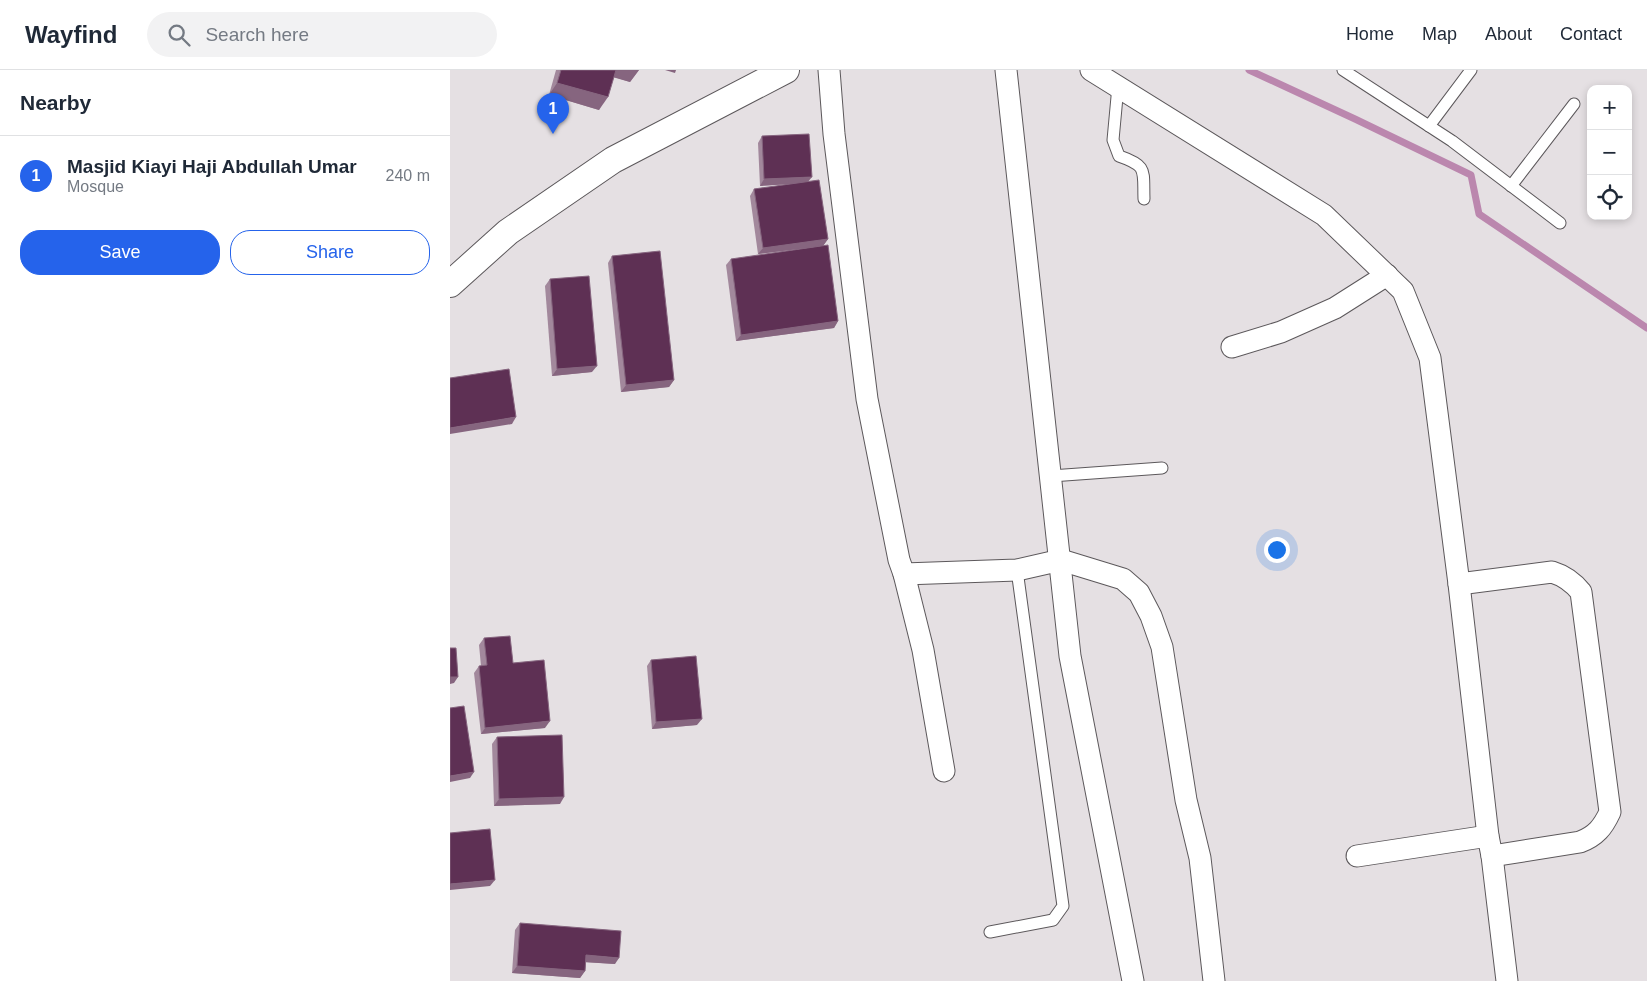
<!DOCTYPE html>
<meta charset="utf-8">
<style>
body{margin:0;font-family:Arial,sans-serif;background:#f2f2f3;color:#1f2937}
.controls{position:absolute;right:15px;top:15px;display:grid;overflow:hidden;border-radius:10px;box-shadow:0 2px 8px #0003}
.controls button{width:45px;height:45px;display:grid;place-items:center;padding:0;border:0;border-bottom:1px solid #e0e1e3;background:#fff;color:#1f2937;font:25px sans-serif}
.you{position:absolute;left:826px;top:479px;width:18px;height:18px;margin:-12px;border:4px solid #fff;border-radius:50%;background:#1a73e8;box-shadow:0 0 0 8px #1a73e833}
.badge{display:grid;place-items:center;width:32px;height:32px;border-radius:50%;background:#2563eb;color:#fff;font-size:16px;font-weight:700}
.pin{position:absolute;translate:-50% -41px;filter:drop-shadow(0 1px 2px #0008)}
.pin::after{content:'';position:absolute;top:26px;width:18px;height:15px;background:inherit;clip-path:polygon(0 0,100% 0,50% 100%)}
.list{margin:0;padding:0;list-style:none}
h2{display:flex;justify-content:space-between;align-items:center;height:65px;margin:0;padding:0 20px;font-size:21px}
h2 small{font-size:16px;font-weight:400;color:#747a83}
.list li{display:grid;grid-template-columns:32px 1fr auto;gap:15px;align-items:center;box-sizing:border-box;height:80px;padding:0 20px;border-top:1px solid #e0e1e3}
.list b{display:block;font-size:19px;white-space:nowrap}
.list p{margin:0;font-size:16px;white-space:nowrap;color:#747a83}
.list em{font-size:16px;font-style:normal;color:#747a83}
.actions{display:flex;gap:10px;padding:15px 20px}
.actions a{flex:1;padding:11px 0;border:1px solid #2563eb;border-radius:20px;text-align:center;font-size:18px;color:#2563eb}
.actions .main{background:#2563eb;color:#fff}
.icon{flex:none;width:28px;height:28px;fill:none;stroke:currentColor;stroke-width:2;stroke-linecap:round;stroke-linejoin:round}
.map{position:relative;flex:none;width:1197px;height:911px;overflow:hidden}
header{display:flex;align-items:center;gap:30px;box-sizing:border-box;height:70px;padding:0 25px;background:#fff;border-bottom:1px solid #e0e1e3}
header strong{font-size:24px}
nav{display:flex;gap:28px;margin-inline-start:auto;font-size:18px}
.search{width:350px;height:45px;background:#f2f2f3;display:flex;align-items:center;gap:12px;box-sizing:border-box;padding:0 18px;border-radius:28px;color:#747a83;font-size:19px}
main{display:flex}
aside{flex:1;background:#fff}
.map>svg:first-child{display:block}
</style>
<header>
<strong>Wayfind</strong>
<div class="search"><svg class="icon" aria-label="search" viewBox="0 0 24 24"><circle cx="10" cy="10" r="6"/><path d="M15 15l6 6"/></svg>Search here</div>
<nav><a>Home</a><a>Map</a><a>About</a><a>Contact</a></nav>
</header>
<main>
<aside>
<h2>Nearby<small></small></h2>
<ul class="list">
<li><span class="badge">1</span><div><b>Masjid Kiayi Haji Abdullah Umar</b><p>Mosque</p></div><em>240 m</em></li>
</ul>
<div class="actions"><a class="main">Save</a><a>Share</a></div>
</aside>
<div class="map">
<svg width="1197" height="911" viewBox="0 0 1197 911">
<rect width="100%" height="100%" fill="#e5e0e3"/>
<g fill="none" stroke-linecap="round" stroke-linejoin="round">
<polyline stroke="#bb87ae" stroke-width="7" points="799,0 905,49 1021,105 1029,144 1197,258"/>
<g stroke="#5c585b" stroke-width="13">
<g id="service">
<polyline points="893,0 1002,71 1110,153"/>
<path d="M668 16 663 70 669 86C698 96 693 100 694 129"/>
<polyline points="979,56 1021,0"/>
<polyline points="1061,116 1124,34"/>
<polyline points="601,406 712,398"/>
<polyline points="540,862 603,850 613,836 567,500"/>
</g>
</g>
<g stroke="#5c585b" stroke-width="23">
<g id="minor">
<polyline points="379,0 384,64 417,329 449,490 454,504 473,580 494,701"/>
<polyline points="556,0 620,586 683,911"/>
<polyline points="641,0 874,145 953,221 980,288 1009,514 1038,766 1042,786 1057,911"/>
<polyline points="782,277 831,262 885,238 937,205"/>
<polyline points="454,504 567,500 611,490 673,509 689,523 701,546 712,577 736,730 750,788 764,911"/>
<path d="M1009 514 1102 502C1115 506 1123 512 1131 522L1160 742C1153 757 1146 766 1130 772L1042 786"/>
<polyline points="907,786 1038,766"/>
</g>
</g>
<g stroke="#5c585b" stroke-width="28">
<polyline id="tertiary" points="0,214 58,162 163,90 336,0"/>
</g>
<use href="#service" stroke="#fff" stroke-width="11"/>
<use href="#minor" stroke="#fff" stroke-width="21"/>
<use href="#tertiary" stroke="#fff" stroke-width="26"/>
</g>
<g fill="#a2889c">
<polygon points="106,0 189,0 180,12 164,7 149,40 99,25"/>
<polygon points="312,66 358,112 378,169 373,176 308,184 300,126 304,119 341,114 310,116 308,73"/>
<polygon points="162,186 224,310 219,317 171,322 158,193"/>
<polygon points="281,189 388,251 384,258 286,271 276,195"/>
<polygon points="100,209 142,302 102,306 95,216"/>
<polygon points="34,568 63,593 95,658 31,664 24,603 29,596 31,596 29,575"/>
<polygon points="201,590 247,655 202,659 197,596"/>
<polygon points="47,667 110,734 44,736 42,674"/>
<polygon points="70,853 165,894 136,892 135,901 130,908 62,903 65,860"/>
</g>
<g fill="#86657f">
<polygon points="163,0 189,0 180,12 159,6"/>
<polygon points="215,0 226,0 225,3"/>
<polygon points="107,13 158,27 149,40 99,25"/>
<polygon points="362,107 357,113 310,116 314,109"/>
<polygon points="378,169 373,176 308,184 313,178"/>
<polygon points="388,251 384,258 286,271 291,265"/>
<polygon points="147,296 142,302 102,306 107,299"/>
<polygon points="224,310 219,317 171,322 176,315"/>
<polygon points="66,347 62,354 0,364 0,358"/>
<polygon points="0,607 8,607 4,613 0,614"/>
<polygon points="252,649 247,655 202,659 206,652"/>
<polygon points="100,651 95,658 31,664 35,658"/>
<polygon points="24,702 20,708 0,712 0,706"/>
<polygon points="114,727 110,734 44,736 49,729"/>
<polygon points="45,810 40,816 0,820 0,814"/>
<polygon points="136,885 169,888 165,894 132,892"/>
<polygon points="67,896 135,901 130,908 62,903"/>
</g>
<g fill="#5e3054" stroke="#86657f">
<polygon points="111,0 166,0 158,27 107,13"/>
<polygon points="359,64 362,107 314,109 312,66"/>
<polygon points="369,110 378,169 313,178 304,119"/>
<polygon points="378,175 388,251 291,265 281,189"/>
<polygon points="210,181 224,310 176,315 162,186"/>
<polygon points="139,206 147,296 107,299 100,209"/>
<polygon points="59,299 66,347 0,358 0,308"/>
<polygon points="60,566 63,593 94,590 100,651 35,658 29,596 37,595 34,568"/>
<polygon points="0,578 6,578 8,607 0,607"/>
<polygon points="246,586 252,649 206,652 201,590"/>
<polygon points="14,636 24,702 0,706 0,638"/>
<polygon points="112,665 114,727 49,729 47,667"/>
<polygon points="40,759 45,810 0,814 0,763"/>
<polygon points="70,853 171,861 169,888 136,885 135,901 67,896"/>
</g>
</svg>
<div class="controls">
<button>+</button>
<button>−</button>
<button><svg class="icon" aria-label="locate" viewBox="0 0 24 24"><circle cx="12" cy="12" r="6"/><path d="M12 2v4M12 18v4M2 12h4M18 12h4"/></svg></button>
</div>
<div class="you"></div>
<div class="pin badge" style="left:103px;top:64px">1</div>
</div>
</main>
